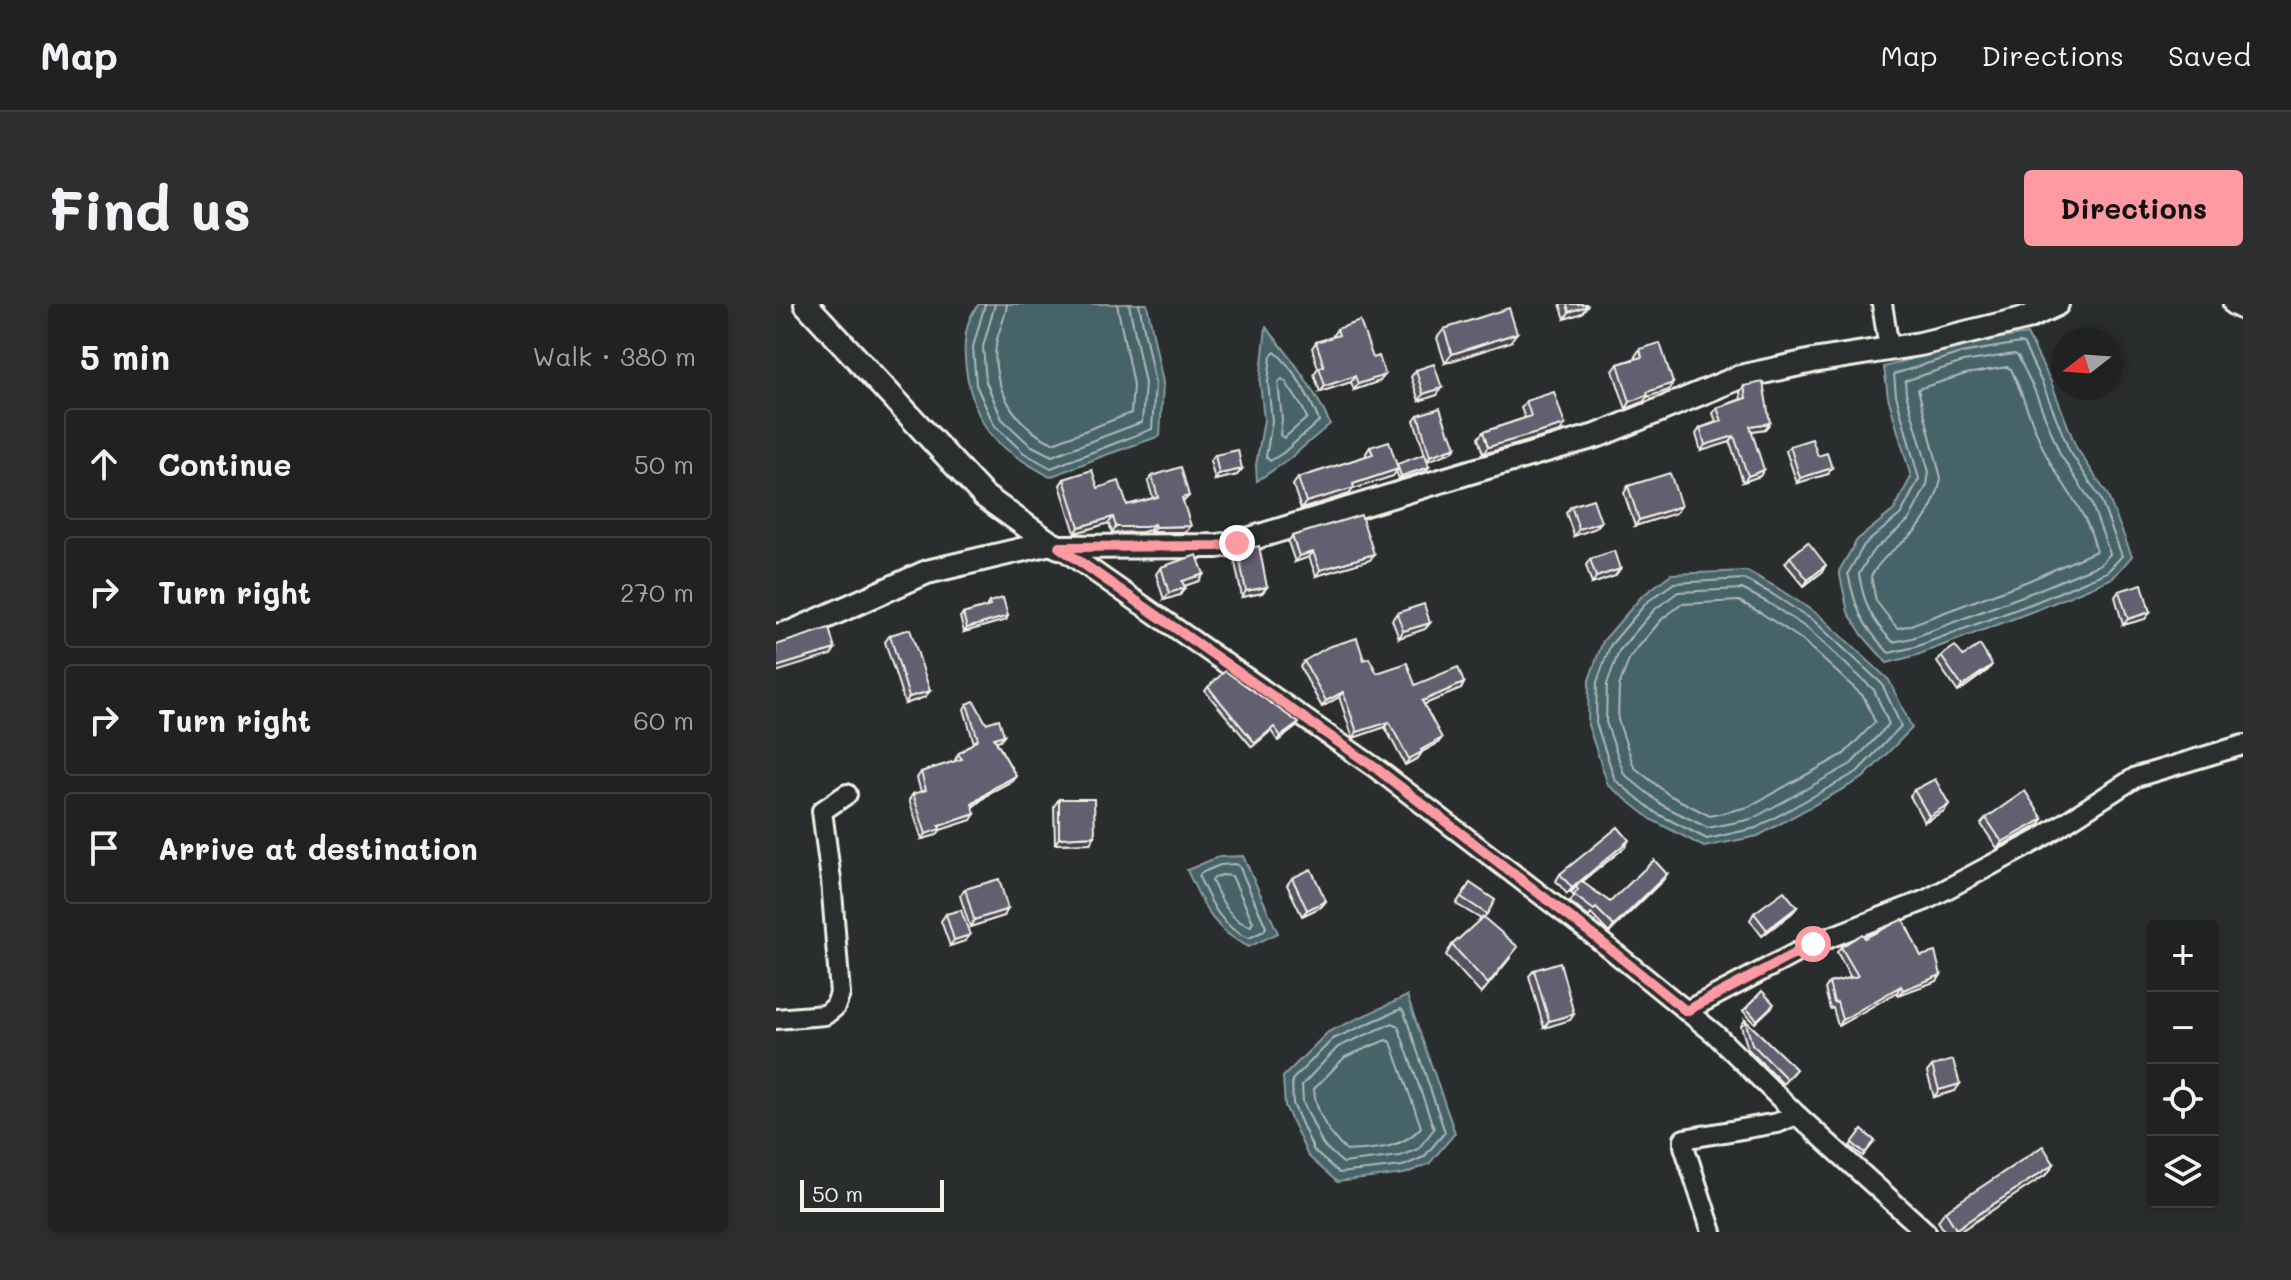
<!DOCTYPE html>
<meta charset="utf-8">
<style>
body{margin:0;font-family:Mali,sans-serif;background:#2d2f2f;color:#f1f3f6}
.controls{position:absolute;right:24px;bottom:24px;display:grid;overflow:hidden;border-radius:8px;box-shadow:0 4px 12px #0003}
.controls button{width:72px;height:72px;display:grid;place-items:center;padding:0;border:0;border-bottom:2px solid #3d3f40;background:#202222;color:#f1f3f6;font:40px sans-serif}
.compass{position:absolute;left:1275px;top:24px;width:72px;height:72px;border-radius:50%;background:#202222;box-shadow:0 4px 12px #0003;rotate:253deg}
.scale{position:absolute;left:24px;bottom:20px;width:144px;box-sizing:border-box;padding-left:8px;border:4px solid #f4f1e8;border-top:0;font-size:22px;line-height:28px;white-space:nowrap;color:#f4f1e8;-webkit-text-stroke:6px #2a2d2e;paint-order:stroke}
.stop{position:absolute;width:24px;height:24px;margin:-18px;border:6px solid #ff9aa2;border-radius:50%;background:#fff}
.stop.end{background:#ff9aa2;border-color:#fff;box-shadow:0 2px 8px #0008}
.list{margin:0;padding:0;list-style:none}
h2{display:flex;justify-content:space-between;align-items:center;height:104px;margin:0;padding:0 32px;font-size:34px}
h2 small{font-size:26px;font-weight:400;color:#a2a4a5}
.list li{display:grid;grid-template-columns:52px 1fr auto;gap:24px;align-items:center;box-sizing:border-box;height:112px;margin:0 16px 16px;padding:0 16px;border:2px solid #3d3f40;border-radius:8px}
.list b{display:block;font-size:30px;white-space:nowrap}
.list em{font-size:26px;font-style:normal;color:#a2a4a5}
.icon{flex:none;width:44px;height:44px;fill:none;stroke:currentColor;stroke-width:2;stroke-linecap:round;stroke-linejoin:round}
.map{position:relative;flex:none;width:1467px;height:928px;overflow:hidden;border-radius:8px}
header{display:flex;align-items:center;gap:48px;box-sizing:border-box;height:112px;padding:0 40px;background:#202222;border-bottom:2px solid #3d3f40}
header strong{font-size:38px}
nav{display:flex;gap:44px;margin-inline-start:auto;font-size:28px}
.intro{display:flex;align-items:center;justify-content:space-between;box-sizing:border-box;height:192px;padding:0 48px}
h1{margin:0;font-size:56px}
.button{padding:20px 36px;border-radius:8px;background:#ff9aa2;color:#111;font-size:28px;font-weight:700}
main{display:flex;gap:48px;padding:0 48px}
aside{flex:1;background:#202222;border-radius:8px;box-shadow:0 4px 12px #0003}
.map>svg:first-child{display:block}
</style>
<header>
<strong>Map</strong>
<nav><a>Map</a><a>Directions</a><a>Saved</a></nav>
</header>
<div class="intro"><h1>Find us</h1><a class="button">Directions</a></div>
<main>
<aside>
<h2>5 min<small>Walk · 380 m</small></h2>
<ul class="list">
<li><svg class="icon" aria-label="ahead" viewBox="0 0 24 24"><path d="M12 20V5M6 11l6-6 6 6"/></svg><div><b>Continue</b></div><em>50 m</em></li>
<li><svg class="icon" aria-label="right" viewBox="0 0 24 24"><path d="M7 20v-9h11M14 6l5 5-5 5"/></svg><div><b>Turn right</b></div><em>270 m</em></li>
<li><svg class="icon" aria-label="right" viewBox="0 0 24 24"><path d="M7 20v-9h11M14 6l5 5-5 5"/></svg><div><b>Turn right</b></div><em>60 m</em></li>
<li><svg class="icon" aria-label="arrive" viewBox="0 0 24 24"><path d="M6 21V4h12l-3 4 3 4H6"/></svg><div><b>Arrive at destination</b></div></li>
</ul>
</aside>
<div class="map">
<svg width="1467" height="928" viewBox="0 0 1467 928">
<rect width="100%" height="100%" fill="#2a2d2e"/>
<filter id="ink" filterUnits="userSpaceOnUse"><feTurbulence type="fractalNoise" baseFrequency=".0125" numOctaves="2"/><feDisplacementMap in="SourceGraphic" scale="16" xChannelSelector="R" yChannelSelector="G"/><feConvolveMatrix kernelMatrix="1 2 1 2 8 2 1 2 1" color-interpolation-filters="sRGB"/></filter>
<g filter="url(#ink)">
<g fill="#47636b" stroke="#8c9c9d" stroke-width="2">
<path d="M203 0H371L387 79 384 132 327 152 274 173C254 161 223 145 210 124 191 94 177 29 203 0Z"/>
<path d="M490 23C516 54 538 84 554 120L512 156 481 177 480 161 488 116 484 78Z"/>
<polygon points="1251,30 1275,78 1300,143 1331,190 1356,252 1337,274 1263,305 1141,351 1111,359 1087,332 1072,308 1063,267 1081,236 1118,206 1135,173 1112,93 1108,63 1183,41"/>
<polygon points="971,267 1000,283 1043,311 1113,376 1136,424 1087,474 982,532 928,543 876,516 832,481 812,421 813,376 827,337 865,293 895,270"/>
<path d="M467 552 502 629 473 643C436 626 427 600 411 566L442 553Z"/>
<polygon points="631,692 679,829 653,860 628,870 561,878 532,852 509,802 507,773 552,728"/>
</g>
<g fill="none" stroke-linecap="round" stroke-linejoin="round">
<g stroke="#afb8b6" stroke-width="2">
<polyline points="209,0 197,43 200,81 218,121 248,149 275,164 376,125 379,80 363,0"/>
<polyline points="219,0 207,43 210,78 226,115 254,141 276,152 366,118 369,80 353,0"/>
<path d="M231 0C230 15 221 27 220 42 215 83 240 123 277 139L355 109 357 81 341 0"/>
<path d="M1244 39 1248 41 1267 81 1293 146 1324 194 1346 252 1331 268 1260 298 1139 343 1113 349C1086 321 1080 307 1072 269L1088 241 1125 210 1143 175 1120 91 1118 70 1185 49Z"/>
<path d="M499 48C517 62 535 96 543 117L507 149 494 157 490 153 496 117 492 78 495 52Z"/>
<path d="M1238 50 1242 52 1258 85 1284 150 1315 198 1334 250 1325 260 1257 288 1136 334 1117 338C1095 316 1088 300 1083 270L1096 248 1133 216 1151 181 1153 168 1130 89 1129 77 1187 58Z"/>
<path d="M1231 63 1235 65C1249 95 1259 131 1274 158 1291 188 1314 213 1320 247L1252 277 1132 322 1121 324 1100 297 1095 272C1109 248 1123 244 1140 226 1151 214 1163 190 1165 174L1142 85 1190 70Z"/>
<polygon points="506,75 509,77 526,103 531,114 508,134 504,131 506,115 502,79"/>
<polygon points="968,275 996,290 1038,317 1106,380 1125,422 1081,468 980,524 931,535 880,509 839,476 820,419 821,378 834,342 871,298 898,279"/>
<polygon points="966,285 991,298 1032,325 1098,386 1113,420 1075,460 976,515 932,524 886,501 848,470 830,418 831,380 843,347 878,306 902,288"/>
<polygon points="963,297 985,309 1025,335 1088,393 1099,418 1068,450 972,503 934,512 893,491 858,463 842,416 843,382 854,353 886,315 906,300"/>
<path d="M459 560 463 562 490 623 488 627 473 634C446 625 434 597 423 573L425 569 444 561Z"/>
<path d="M446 571 456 572 477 618 475 622C455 619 444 594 436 577L438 574Z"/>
<polygon points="625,705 628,708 669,828 648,853 627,862 563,869 538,847 517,800 516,776 557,735"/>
<polygon points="617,719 622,722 658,825 642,845 624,852 567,859 547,841 527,798 526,781 562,743"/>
<path d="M610 736 615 738 645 823C627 845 598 845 571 847 554 833 539 807 538 785L569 753Z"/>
</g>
<g stroke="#f4f1e8" stroke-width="24">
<g id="minor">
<polyline points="1106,0 1113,44"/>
<polyline points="283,243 601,465 812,627 939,730 1021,811 1150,928"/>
<polyline points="910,707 1037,640 1150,596 1262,536 1360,473 1467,441"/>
<polyline points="0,715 49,711 59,703 64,690 55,576 46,507 71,490"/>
<polyline points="936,928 908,842 908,835 1001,819 1021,811"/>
</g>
</g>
<g stroke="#f4f1e8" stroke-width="28">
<g id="tertiary">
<polyline points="30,0 208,192 274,239 283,243 441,242 461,239 694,168 823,131 964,73 1037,57 1144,40 1251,14 1281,0"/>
<polyline points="1459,0 1467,4"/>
<polyline points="0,332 16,328 151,268 274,239"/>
</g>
</g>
<use href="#minor" stroke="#2a2d2e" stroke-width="18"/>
<use href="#tertiary" stroke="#2a2d2e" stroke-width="22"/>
</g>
<g fill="#545160" stroke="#f4f1e8" stroke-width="2">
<polygon points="784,0 810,0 811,2 806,9 789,15"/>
<polygon points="561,25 604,77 578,86 575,78 544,88 538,70 542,64 536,44 540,38 557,33 557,31"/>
<polygon points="668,25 734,38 669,59 661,34"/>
<polygon points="864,45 893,86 871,93 867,98 850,105 837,67 842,60 860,54 859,52"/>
<polygon points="640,66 661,91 643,97 635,73"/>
<polygon points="968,82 994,119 989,125 976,127 984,172 967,178 954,138 925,147 920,130 924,124 940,118 937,109 941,104 965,95 964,88"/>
<polygon points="750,97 789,121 784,128 707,150 702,134 707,128 749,114 745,104"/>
<polygon points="642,111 680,143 676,148 651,157 638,116"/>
<polygon points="1014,142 1052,170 1021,179 1010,147"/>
<polygon points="594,143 620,161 650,167 623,175 620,167 617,172 577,185 573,190 525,205 517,181 522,174 590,152 590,149"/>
<polygon points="439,151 466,165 461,171 439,176 434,157"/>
<polygon points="376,172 413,192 407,198 410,228 375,228 374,226 366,228 336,229 333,219 299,229 284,181 288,175 322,184 351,201 377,194 372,178"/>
<polygon points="852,182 905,202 900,209 859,222 848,189"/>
<polygon points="795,202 825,218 820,224 798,232 790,209"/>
<polygon points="516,232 598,250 594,256 540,272 533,253 519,258 512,238"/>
<polygon points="462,247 491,283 486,289 466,293 458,254"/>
<polygon points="1014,253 1046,268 1028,282 1009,259"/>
<polygon points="814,255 844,265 839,272 816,280 810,261"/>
<polygon points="385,263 423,277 408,282 409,284 404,291 388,296 380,270"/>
<polygon points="1343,287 1374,308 1369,315 1347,321 1339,293"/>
<polygon points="213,298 230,316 188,328 184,313 187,310 211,303 211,301"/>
<polygon points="621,309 654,319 649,325 623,334 616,316"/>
<polygon points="114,331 149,393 129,400 109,338"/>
<polygon points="1165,352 1187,352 1212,366 1182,388 1161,358"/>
<polygon points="588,356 601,369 639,381 688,379 685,385 648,400 662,439 646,448 642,454 629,461 609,423 577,434 563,393 546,403 524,363 528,357"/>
<polygon points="432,383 520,423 502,437 495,427 476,443 429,387"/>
<polygon points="191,400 210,419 228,431 224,436 220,437 240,472 236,477 215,488 197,503 195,516 164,526 161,531 146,535 133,496 137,490 145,488 141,474 145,468 180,457 179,456 182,450 198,439 188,405"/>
<polygon points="1138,486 1173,500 1168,507 1148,518 1134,492"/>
<polygon points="283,495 314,539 279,540 278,502"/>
<polygon points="1210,514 1267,515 1263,521 1221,544 1205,520"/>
<polygon points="849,543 806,578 834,598 891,570 887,576 833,629 815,610 813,613 794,598 798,592 795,589 799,584 791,590 780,577 784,570"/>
<polygon points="516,574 550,597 545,603 526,612 511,581"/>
<polygon points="694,579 719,596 708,614 735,653 705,690 670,651 676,641 705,615 680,600"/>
<polygon points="189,585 228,612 194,623 184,592"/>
<polygon points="1021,603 1016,609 986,632 974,616 978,609"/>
<polygon points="170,610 194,631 189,637 174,642 165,617"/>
<polygon points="1089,634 1145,652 1165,671 1161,677 1122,691 1121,688 1062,722 1057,704 1054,705 1049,685 1053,679 1075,674 1061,648 1065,643"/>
<polygon points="758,666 798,710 794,716 768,724 753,672"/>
<polygon points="996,703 979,719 967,707 970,704"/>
<polygon points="969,716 1020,765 1007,780 972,745 965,722"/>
<polygon points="1156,762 1179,787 1158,793 1151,768"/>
<polygon points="1086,826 1099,837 1087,852 1074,842"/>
<polygon points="1278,860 1271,870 1183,928 1169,928 1162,917 1169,907"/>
</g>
<g fill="#45424e" stroke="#f4f1e8" stroke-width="2">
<polygon points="811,2 806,9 789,15 793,8"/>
<polygon points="741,29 734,38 669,59 676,50"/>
<polygon points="609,71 604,77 578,86 582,80"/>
<polygon points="579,72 575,78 544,88 549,82"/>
<polygon points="897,79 893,86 871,93 867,98 850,105 854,98 871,88"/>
<polygon points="666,84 661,91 643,97 647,90"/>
<polygon points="994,119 989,125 970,128 974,122"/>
<polygon points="789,121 784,128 707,150 712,143"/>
<polygon points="958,132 954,138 925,147 929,141"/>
<polygon points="680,143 676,148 651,157 654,152"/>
<polygon points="653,163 650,167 623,175 625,172"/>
<polygon points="1056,164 1052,170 1021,179 1024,174"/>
<polygon points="466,165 461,171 439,176 443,170"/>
<polygon points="622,165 617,172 577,185 573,190 525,205 530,198 577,180"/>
<polygon points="988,166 984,172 967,178 972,172"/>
<polygon points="905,202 900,209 859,222 863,216"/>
<polygon points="337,213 333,219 299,229 303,223"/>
<polygon points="825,218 820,224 798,232 803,225"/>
<polygon points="378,220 374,226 366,228 336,229 340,223"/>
<polygon points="415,222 410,228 375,228 379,223"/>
<polygon points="537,248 533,253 519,258 523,252"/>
<polygon points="598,250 594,256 540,272 544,266"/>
<polygon points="1050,261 1046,268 1028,282 1032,276"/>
<polygon points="844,265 839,272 816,280 820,273"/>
<polygon points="428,270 423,277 402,284 406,277"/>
<polygon points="491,283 486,289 466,293 470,287"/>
<polygon points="409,284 404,291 388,296 393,289"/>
<polygon points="1374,308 1369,315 1347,321 1352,315"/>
<polygon points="232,312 230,316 188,328 191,324"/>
<polygon points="654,319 649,325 623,334 627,327"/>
<polygon points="59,345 55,351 0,368 0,363"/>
<polygon points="1216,361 1212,366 1182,388 1186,382"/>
<polygon points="688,379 685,385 642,403 646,397"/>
<polygon points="154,387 149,393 129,400 133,393"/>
<polygon points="567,388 563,393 546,403 550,397"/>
<polygon points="613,418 609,423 577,434 581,428"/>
<polygon points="523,419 520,423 502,437 505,432"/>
<polygon points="228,431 224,436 214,439 218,434"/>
<polygon points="666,434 662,439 646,448 642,454 629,461 633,455 645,446"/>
<polygon points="240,472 236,477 215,488 192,506 196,500 219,483"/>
<polygon points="1173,500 1168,507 1148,518 1153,512"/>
<polygon points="199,510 195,516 164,526 161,531 146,535 150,530 163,522"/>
<polygon points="1267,515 1263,521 1221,544 1226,538"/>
<polygon points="319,532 314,539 279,540 283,534"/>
<polygon points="853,536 849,543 791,590 796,584"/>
<polygon points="891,570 887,576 833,629 838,622"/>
<polygon points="550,597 545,603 526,612 531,606"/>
<polygon points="1021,603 1016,609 986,632 991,626"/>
<polygon points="232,605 228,612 194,623 198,616"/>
<polygon points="194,631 189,637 174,642 178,636"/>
<polygon points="1165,671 1161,677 1122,691 1127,686"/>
<polygon points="1125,682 1121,688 1062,722 1066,716"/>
<polygon points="798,710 794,716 768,724 773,717"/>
<polygon points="1184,780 1179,787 1158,793 1163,786"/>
<polygon points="1278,860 1271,870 1183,928 1178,928 1180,925"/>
</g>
<g fill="#625e70" stroke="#f4f1e8" stroke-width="2">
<polygon points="791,0 810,0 811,2 793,8"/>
<polygon points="733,4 741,29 676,50 668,25"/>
<polygon points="584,17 597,54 603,52 609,71 582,80 579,72 549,82 543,63 548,62 540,38 563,31 561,25"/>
<polygon points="884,39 897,79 871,88 872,91 854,98 842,60 866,53 864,45"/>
<polygon points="658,60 666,84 647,90 640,66"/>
<polygon points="987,78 994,119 974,122 988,166 972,172 958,132 929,141 924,124 946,117 941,104 970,94 968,82"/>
<polygon points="778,88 789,121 712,143 707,128 755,112 750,97"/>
<polygon points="664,104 673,130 675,129 680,143 654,152 642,111"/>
<polygon points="1036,135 1042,152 1051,149 1056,164 1024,174 1014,142"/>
<polygon points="613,137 622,165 577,180 578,184 530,198 522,174 597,150 594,143"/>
<polygon points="462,146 466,165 443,170 439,151"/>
<polygon points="649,150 653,163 625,172 621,160"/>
<polygon points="405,163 413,192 406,194 415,222 379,223 378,220 370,223 340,223 337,213 303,223 288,175 316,166 322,184 343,177 351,201 382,193 376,172"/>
<polygon points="894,169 905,202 863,216 852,182"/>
<polygon points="817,195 825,218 803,225 795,202"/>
<polygon points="585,211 598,250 544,266 537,248 523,252 516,232"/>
<polygon points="1032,238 1050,261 1032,276 1014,253"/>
<polygon points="483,242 491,283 470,287 462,247"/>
<polygon points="838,247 844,265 820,273 814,255"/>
<polygon points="421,251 428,270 406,277 409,284 393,289 385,263"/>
<polygon points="1366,280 1374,308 1352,315 1343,287"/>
<polygon points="227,294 232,312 191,324 187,310 214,302 213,298"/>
<polygon points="648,300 654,319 627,327 621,309"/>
<polygon points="53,324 59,345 0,363 0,341"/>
<polygon points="134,325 154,387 133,393 114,331"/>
<polygon points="581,334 588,356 593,354 601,369 631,359 639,381 682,363 688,379 646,397 666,434 645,446 646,448 633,455 613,418 581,428 567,388 550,397 528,357 552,343"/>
<polygon points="1204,341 1216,361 1186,382 1165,352 1179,342 1187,352"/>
<polygon points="449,367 523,419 505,432 498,423 479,439 432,383"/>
<polygon points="198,397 210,419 223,415 228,431 218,434 240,472 219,483 196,500 199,510 163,522 164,525 150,530 137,490 150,486 145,468 186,455 182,450 202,435 191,400"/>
<polygon points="1159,475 1173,500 1153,512 1138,486"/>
<polygon points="1249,487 1267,515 1226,538 1210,514"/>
<polygon points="283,495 318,495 319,532 283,534"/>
<polygon points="842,523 853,536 796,584 784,570"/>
<polygon points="878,556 891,570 838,622 820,604 818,606 798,591 802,586 800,583 805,577 834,598"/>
<polygon points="535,565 550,597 531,606 516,574"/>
<polygon points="223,575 232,605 198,616 189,585"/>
<polygon points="694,579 719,596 711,610 685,593"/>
<polygon points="1008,587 1021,603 991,626 978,609"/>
<polygon points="185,606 194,631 178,636 170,610"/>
<polygon points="707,613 742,643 712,680 676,641"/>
<polygon points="1127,615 1145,652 1159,648 1165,671 1127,686 1125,682 1066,716 1061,698 1058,699 1053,679 1082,672 1065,643 1086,630 1089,634"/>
<polygon points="784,658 798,710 773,717 758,666"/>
<polygon points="986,687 998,700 981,716 970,704"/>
<polygon points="969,716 1020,765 1011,775 976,740"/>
<polygon points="1177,756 1184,780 1163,786 1156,762"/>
<polygon points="1086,826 1099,837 1089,849 1076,839"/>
<polygon points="1267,842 1278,860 1180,925 1169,907"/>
</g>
</g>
<g fill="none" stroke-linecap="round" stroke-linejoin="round" filter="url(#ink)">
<polyline stroke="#ff9aa2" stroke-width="10" points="461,239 441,242 283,243 601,465 812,627 910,707 1037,640"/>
</g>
</svg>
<div class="controls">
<button>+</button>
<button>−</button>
<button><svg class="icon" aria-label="locate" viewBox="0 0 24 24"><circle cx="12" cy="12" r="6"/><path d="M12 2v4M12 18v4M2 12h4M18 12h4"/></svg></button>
<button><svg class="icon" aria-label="layers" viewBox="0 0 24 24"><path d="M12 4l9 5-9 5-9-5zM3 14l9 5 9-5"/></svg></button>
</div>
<svg class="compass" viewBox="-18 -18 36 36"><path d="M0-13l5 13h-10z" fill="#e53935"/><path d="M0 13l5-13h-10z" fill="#a2a4a5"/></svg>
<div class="scale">50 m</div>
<div class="stop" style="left:1037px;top:640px"></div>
<div class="stop end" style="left:461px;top:239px"></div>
</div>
</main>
